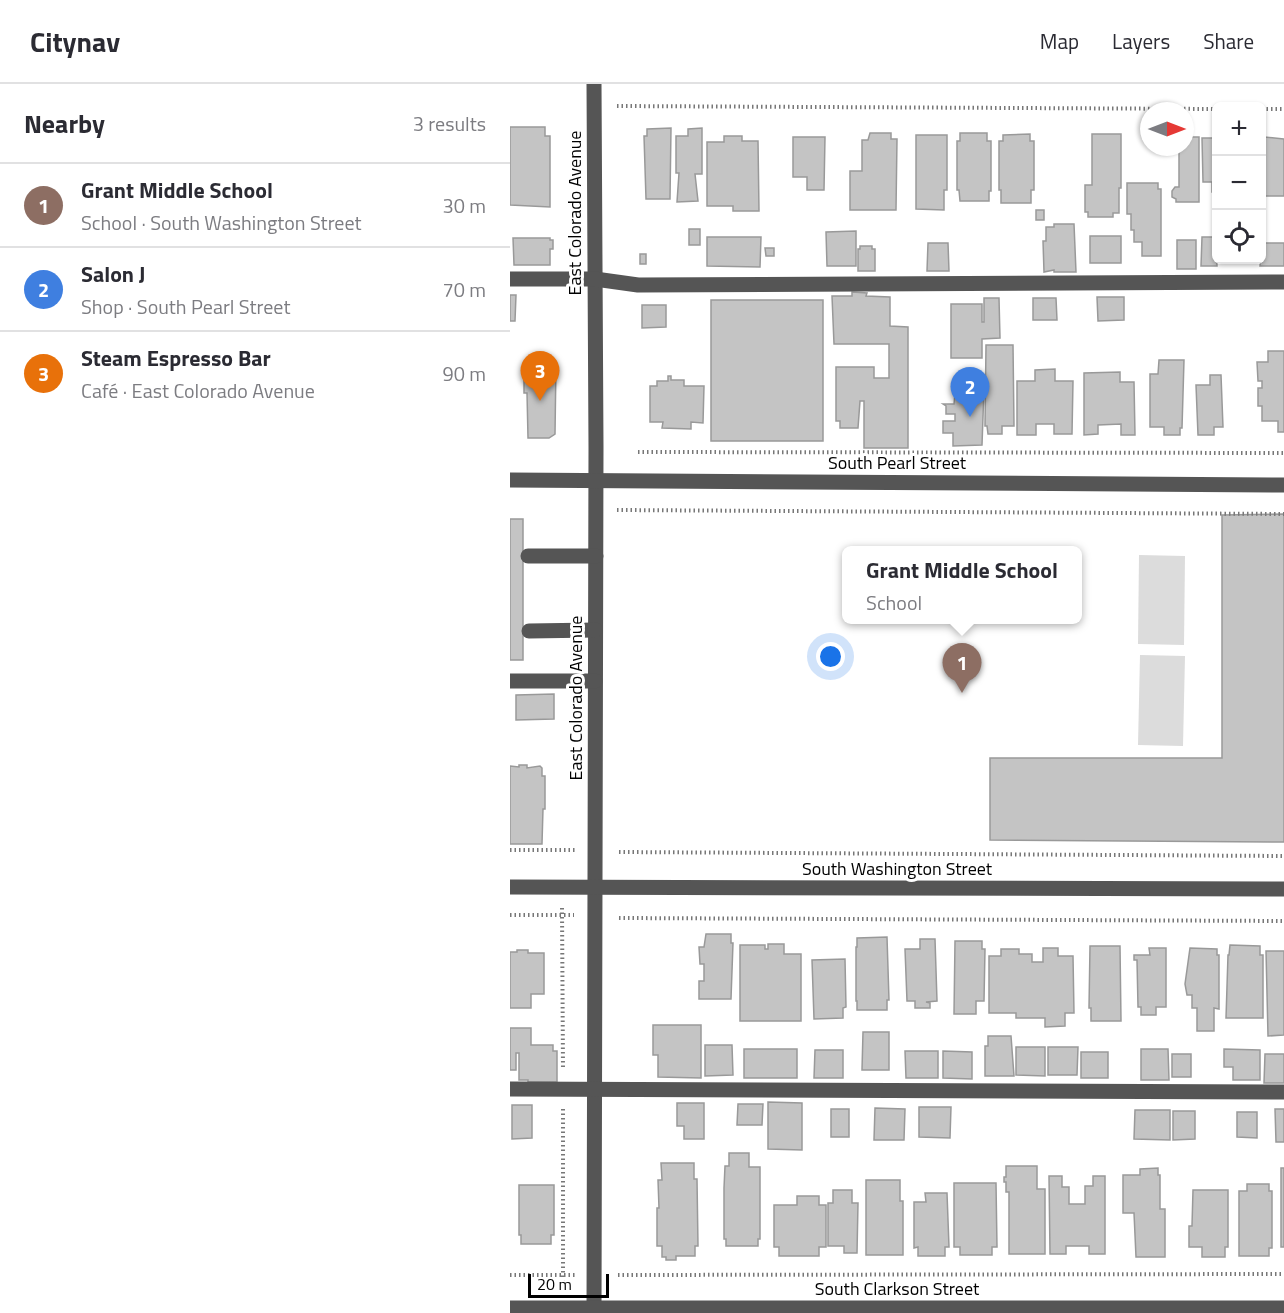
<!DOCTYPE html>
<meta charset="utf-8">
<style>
body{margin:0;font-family:"Titillium Web",sans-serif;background:#f7f7f7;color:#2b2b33}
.controls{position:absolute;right:18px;top:18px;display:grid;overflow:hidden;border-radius:9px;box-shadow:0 2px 4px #0004}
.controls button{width:54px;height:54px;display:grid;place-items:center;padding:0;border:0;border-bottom:2px solid #e1e1e2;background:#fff;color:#2b2b33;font:30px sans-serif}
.compass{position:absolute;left:630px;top:18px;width:54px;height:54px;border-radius:50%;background:#fff;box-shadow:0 2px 4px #0004;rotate:90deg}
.scale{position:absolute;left:18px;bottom:15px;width:81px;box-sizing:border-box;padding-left:6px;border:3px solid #000;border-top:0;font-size:16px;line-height:21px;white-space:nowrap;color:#000;-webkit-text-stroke:4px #fff;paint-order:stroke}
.you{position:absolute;left:321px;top:573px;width:21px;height:21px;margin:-15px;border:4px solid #fff;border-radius:50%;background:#1a73e8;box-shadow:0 0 0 9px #1a73e833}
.badge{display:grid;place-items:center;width:39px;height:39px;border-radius:50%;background:#b45309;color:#fff;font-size:20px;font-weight:700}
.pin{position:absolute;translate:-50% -50px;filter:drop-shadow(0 2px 3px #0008)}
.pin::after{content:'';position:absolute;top:32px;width:21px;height:18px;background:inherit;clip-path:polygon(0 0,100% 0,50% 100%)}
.popup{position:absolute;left:332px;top:462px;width:240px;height:78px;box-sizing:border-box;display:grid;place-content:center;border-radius:9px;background:#fff;filter:drop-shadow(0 2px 4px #0005);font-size:20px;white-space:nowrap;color:#7c7c81}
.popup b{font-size:22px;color:#2b2b33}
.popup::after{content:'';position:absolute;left:50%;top:100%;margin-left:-12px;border:12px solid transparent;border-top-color:#fff}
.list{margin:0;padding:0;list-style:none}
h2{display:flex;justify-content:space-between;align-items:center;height:78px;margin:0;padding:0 24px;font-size:26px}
h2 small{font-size:20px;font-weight:400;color:#7c7c81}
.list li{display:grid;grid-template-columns:39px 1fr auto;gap:18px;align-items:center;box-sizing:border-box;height:84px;padding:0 24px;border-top:2px solid #e1e1e2}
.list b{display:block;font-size:22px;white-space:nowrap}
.list p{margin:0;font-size:20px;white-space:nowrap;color:#7c7c81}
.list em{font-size:20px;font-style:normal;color:#7c7c81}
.icon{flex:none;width:33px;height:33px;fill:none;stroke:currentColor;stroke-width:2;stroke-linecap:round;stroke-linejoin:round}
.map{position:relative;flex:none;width:774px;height:1229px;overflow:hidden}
header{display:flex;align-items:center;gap:36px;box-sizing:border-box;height:84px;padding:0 30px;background:#fff;border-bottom:2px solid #e1e1e2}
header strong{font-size:28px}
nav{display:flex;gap:33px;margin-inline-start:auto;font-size:21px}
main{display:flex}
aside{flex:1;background:#fff}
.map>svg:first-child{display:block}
</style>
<header>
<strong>Citynav</strong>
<nav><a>Map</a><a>Layers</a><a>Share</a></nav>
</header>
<main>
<aside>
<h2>Nearby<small>3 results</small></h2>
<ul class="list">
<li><span class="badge" style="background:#8d6e63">1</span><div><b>Grant Middle School</b><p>School · South Washington Street</p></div><em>30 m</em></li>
<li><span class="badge" style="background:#3f7fe0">2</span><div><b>Salon J</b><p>Shop · South Pearl Street</p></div><em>70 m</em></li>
<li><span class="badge" style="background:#e8710a">3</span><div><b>Steam Espresso Bar</b><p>Café · East Colorado Avenue</p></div><em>90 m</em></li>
</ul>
</aside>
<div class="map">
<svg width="774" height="1229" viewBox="0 0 774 1229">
<rect width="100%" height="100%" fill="#fff"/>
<g fill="#dcdcdc">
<polygon points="629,471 675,472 674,561 628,560"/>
<polygon points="630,571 675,572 673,662 628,661"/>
</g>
<g fill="#c4c4c4" stroke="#999" stroke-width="1.5">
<polygon points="0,43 35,43 35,52 40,52 40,123 0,121"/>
<polygon points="161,44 160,115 136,115 134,52 137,52 137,45"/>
<polygon points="192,44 192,90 185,90 188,117 167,118 169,89 166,89 166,52 178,52 178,45"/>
<polygon points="704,47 706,47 706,108 702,108 702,98 693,98 692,54 704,54"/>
<polygon points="360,49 381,49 381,55 387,55 386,126 340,126 340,87 352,87 352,56 358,56"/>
<polygon points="450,49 477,49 477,57 481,57 481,107 479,107 479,117 450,117 449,106 447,106 447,57 450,57"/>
<polygon points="520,50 520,57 524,57 524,106 521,106 521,119 491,119 491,106 489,106 489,57 493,57 493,51"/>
<polygon points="582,50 611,50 611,104 609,104 609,129 603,129 603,133 578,133 578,128 575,128 575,101 582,101"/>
<polygon points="406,51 437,51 437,106 434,106 434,126 406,125"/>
<polygon points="214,52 232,52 232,57 248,57 249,127 223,127 223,122 197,122 197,58 214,58"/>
<polygon points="283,53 315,53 314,106 297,106 297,93 283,93"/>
<polygon points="675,53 689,53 689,118 666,118 666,115 662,113 662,107 665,103 669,103 669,63 675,63"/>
<polygon points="754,53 774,55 774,112 752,112 752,55"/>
<polygon points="617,99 648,99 648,105 651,105 651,172 632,172 632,158 624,158 624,146 621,146 621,130 617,130"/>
<rect x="526" y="126" width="8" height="10"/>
<polygon points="544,140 564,140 566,188 544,188 544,186 534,188 533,157 536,157 536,143 544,143"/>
<rect x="179" y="145" width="11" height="16"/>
<polygon points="346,147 346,182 317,182 316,148"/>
<rect x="580" y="152" width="31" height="27"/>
<polygon points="197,153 251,153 250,183 197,182"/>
<polygon points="692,153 706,153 707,182 691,182"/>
<polygon points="3,154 40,154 40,156 43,156 43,165 40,165 40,181 4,181"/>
<rect x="667" y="156" width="19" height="29"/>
<polygon points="418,159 438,159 439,187 417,187"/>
<polygon points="752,159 774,159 774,182 750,182"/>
<polygon points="350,162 362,162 362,165 365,165 365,187 348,187 348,165 350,165"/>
<polygon points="255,164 264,164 264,172 256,172"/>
<rect x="130" y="170" width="6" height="10"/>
<polygon points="342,208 357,209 356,212 380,213 380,242 398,243 398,364 354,364 354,317 350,317 348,344 330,344 330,337 326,337 326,283 364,283 364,294 379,294 379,260 324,260 322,212 342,212"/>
<polygon points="0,211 6,211 5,237 0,237"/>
<polygon points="587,213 614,213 614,236 588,237"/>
<polygon points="474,214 489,214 490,254 472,255 472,274 441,274 441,220 472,220 472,238 474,238"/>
<polygon points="523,214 546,214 547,236 523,236"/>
<rect x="201" y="216" width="112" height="141"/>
<polygon points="132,221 156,221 156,243 132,244"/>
<polygon points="476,261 503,261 504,342 492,342 492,350 478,350 477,342 475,342"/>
<polygon points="758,267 774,267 774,348 768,348 768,337 752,337 752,322 748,322 748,304 752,304 752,297 748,297 747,278 758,278"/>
<polygon points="649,276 674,276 672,344 670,344 670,351 654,351 654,343 640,343 640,290 648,290"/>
<polygon points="14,280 46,280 45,350 39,354 18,354 17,309 14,309"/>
<polygon points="545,285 545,297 563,297 562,350 544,350 544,340 526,340 526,351 507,351 507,297 525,297 525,286"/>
<polygon points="610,288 610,298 624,298 625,351 611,351 611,340 588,341 588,350 574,351 574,289"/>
<polygon points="700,291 711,291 713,343 704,343 704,351 688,351 686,301 700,301"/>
<polygon points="158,292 161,292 161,296 174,296 174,302 194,302 193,339 181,338 181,345 152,344 153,338 140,338 140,302 147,302 147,297 158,297"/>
<polygon points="446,298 467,298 467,305 474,305 472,361 443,362 443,349 433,349 433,337 445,337 445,330 436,330 436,322 433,320 444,320"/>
<polygon points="774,430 774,758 480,756 480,674 712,674 712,431"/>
<rect x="0" y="435" width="13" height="141"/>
<polygon points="44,610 44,635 6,636 6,611"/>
<polygon points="9,681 17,681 17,684 30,682 32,684 32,692 35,692 35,725 33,725 32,760 0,760 0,682 9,683"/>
<polygon points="196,850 221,850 221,859 223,859 221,915 189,915 189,897 194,897 194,880 190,880 189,863 194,863"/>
<polygon points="377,853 379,916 377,916 377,926 347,926 347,917 346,917 346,863 347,863 347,854"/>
<polygon points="410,855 425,855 427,917 416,918 420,919 420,924 405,924 405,917 397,917 395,865 410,865"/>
<polygon points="445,857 472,857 472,865 475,865 474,917 466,917 466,930 444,930"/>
<polygon points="258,860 274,860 274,870 291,870 291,937 230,937 230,861 255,861 255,865 258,865"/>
<polygon points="720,861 750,862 750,871 753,871 753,934 716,934 718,871 719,871"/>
<polygon points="580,862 610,862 611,937 581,937 581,924 579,924"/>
<polygon points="533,864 548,864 548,872 563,872 564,929 555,929 555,942 535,943 535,934 506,934 506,929 479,929 479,872 491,872 491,865 509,865 509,870 522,870 522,878 533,878"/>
<polygon points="639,864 656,864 656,923 646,923 646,931 631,931 631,923 628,923 627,876 624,876 624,871 640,871"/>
<polygon points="680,864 707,865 707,871 709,871 709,925 704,924 704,947 687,947 687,924 682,924 682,911 677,911 675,900"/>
<polygon points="7,866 18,866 18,869 34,869 34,910 21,910 21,924 0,924 0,868 7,868"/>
<polygon points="756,867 774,867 774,951 758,952"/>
<polygon points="335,875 336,923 333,924 333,934 304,935 302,876"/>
<polygon points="143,941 191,941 191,994 148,993 148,971 143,971"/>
<polygon points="0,944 21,944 21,961 43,961 43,967 47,967 47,998 18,998 18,996 9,996 9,969 6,969 6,986 0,986"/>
<polygon points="353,948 379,948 379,986 352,986"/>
<polygon points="478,952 501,952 504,992 475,992 475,962 478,962"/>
<polygon points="195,961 222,961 223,991 195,992"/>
<polygon points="506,963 535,963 535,992 506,991"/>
<polygon points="538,963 568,963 567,991 538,991"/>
<rect x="234" y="965" width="53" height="29"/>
<polygon points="631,965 658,965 659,996 631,996"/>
<polygon points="714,965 750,966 750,996 723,996 723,983 714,983"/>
<polygon points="305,966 333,966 333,994 304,994"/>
<polygon points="395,967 428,967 428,994 396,994"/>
<polygon points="433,967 462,968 462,995 433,994"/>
<rect x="571" y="968" width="27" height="26"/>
<rect x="662" y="970" width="19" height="23"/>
<polygon points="755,970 774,970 774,999 754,999"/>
<polygon points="258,1018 292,1019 292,1066 258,1065"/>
<polygon points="167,1019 194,1019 194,1055 174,1055 174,1042 167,1042"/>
<polygon points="228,1020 253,1020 252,1041 227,1041"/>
<polygon points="2,1021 22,1021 22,1054 2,1055"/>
<polygon points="409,1023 441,1023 440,1054 409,1053"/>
<polygon points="365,1024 395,1025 394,1056 364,1056"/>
<rect x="321" y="1025" width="18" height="28"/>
<polygon points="765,1025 774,1025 774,1058 766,1058"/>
<polygon points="625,1026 660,1026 660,1056 624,1055"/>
<polygon points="663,1027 685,1027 685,1055 663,1056"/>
<polygon points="727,1028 747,1028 747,1054 727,1053"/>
<polygon points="219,1069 239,1069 239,1083 250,1083 250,1155 248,1155 248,1162 216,1162 216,1155 214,1155 214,1104 215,1082 219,1082"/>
<polygon points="151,1079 184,1079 184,1095 187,1095 188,1162 185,1162 185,1172 166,1172 166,1176 156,1176 156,1173 152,1173 152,1162 147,1162 147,1124 149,1124 148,1096 152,1096"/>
<polygon points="496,1082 527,1082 527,1105 535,1105 535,1170 499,1170 499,1108 496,1108 496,1098 494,1098 494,1093 496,1093"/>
<polygon points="648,1084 648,1091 650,1091 650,1125 655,1125 655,1173 626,1173 624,1129 613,1129 613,1091 630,1091 630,1085"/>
<rect x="771" y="1084" width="3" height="79"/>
<polygon points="539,1092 552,1092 552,1103 559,1103 559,1120 575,1120 575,1102 583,1102 583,1092 595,1092 595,1170 579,1170 579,1162 556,1162 556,1170 540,1170"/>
<polygon points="356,1096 390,1096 390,1117 393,1117 393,1171 356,1171"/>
<polygon points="444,1099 486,1099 487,1163 482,1163 482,1171 450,1171 450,1163 444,1163"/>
<polygon points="737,1100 759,1100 759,1107 762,1107 762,1164 759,1164 759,1172 729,1172 729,1107 737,1107"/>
<polygon points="9,1101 44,1101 44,1151 41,1151 41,1160 11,1160 11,1151 9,1151"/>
<polygon points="323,1106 342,1106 342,1119 348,1119 347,1169 334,1169 334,1162 318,1162 318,1119 323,1119"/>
<polygon points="683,1106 718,1106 718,1163 715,1163 715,1173 692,1173 692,1163 679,1163 679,1142 682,1142"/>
<polygon points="415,1109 437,1109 439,1163 435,1163 435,1172 408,1172 408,1163 404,1164 404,1118 416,1118"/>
<polygon points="287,1112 309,1112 309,1121 316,1121 316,1163 309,1163 309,1172 269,1172 269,1163 264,1163 264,1121 287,1121"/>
</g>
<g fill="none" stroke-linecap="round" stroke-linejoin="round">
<g stroke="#777" stroke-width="4" stroke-dasharray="1.5 3" stroke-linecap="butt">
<polyline points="107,22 706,25"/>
<polyline points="752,25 774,25"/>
<polyline points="128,368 774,369"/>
<polyline points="107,426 774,430"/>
<polyline points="0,766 66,766"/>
<polyline points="109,768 774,772"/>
<polyline points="52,824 53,985"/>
<polyline points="0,831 64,831"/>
<polyline points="109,834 774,837"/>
<polyline points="53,1025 53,1204"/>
<polyline points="0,1191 65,1191"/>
<polyline points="108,1191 774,1190"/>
</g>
<g stroke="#555" stroke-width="15">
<polyline points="84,0 86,363 84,1229"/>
<polyline points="0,195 85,195 128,201 774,198"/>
<polyline points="0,396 774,401"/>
<polyline points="18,472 86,472"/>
<polyline points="19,547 85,546"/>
<polyline points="0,597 85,597"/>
<polyline points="0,803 774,805"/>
<polyline points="0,1005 774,1008"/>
<polyline points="0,1224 774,1224"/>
</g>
</g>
<g text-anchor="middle" stroke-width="6" stroke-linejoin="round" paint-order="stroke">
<g font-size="18" fill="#000" stroke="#fff">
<text transform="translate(65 129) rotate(-90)" y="6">East Colorado Avenue</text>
<text x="387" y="385">South Pearl Street</text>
<text transform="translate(66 614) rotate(-90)" y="6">East Colorado Avenue</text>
<text x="387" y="791">South Washington Street</text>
<text x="387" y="1211">South Clarkson Street</text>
</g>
</g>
</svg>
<div class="controls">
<button>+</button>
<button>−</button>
<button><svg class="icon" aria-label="locate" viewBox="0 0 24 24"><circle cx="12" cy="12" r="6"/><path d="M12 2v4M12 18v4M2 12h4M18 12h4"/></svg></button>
</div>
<svg class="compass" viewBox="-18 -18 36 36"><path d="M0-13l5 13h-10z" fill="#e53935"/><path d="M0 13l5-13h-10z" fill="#7c7c81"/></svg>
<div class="scale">20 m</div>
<div class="you"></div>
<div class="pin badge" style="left:452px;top:609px;background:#8d6e63">1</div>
<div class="popup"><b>Grant Middle School</b>School</div>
<div class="pin badge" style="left:460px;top:333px;background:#3f7fe0">2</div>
<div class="pin badge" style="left:30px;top:317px;background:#e8710a">3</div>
</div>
</main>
